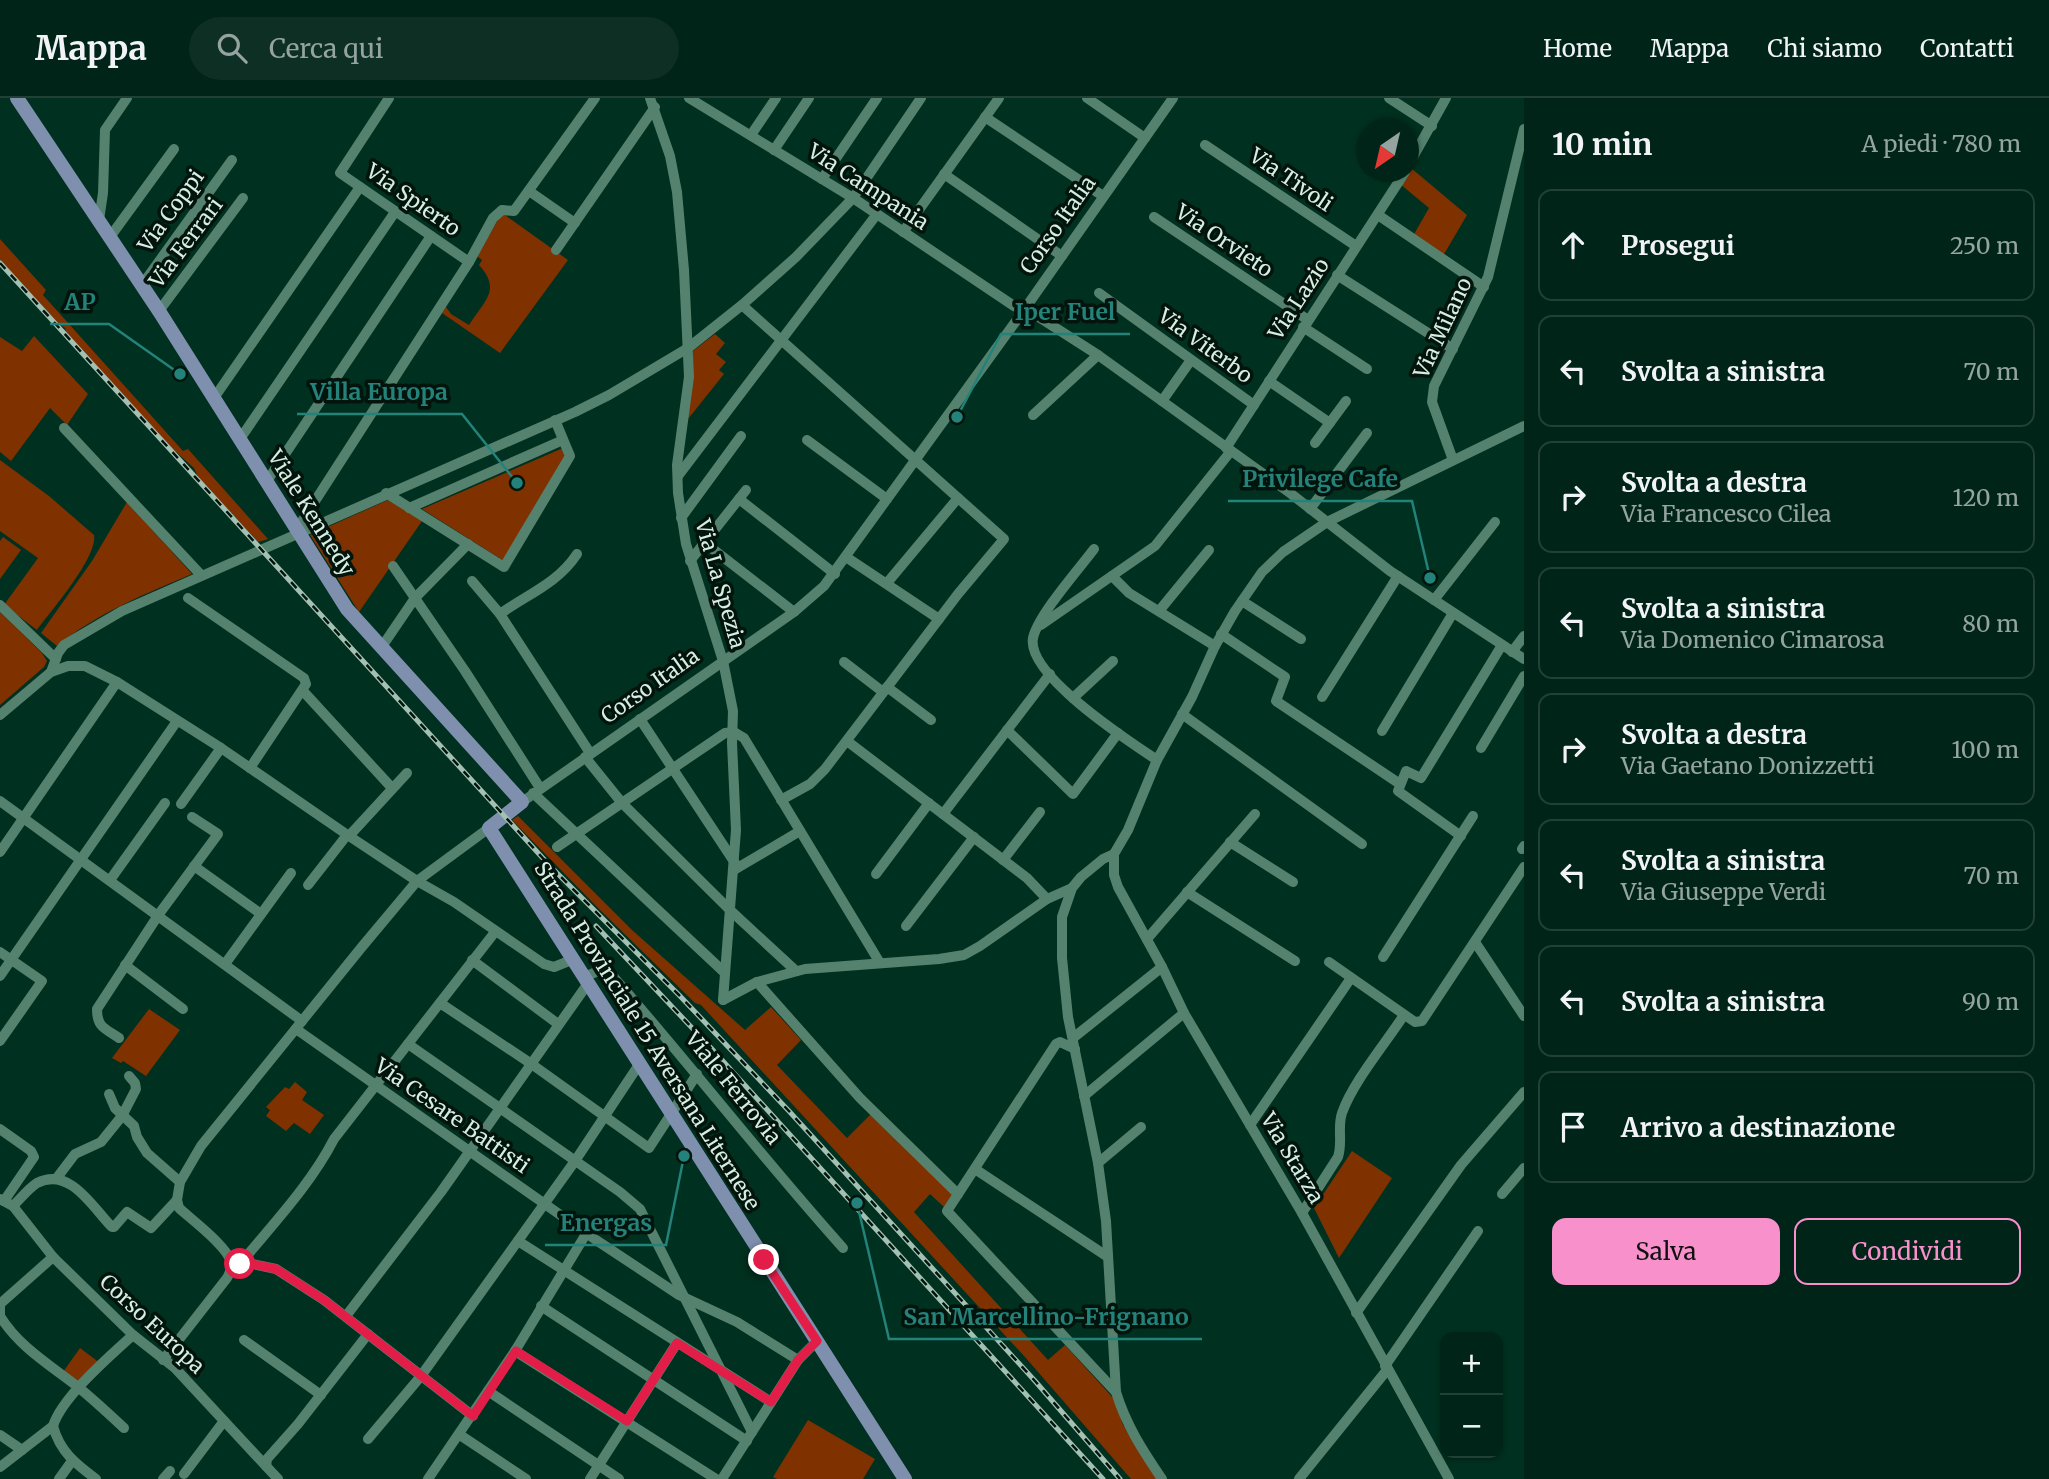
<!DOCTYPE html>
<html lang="it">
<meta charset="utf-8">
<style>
body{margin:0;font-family:Merriweather,serif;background:#0e3024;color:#f1f3f6}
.controls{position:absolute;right:21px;bottom:21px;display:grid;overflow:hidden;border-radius:14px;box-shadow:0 2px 5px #0004}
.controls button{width:63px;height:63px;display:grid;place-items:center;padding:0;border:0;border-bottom:2px solid #224136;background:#002417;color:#f1f3f6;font:35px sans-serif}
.compass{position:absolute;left:1356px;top:21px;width:63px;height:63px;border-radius:50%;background:#002417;box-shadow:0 2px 5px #0004;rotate:214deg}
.stop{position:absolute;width:21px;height:21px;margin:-16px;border:5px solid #e11d48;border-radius:50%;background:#fff}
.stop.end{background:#e11d48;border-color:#fff;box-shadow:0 2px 7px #0008}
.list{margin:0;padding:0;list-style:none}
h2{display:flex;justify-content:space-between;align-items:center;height:91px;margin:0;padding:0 28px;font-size:30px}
h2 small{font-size:23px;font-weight:400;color:#95a4a1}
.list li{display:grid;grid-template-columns:46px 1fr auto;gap:21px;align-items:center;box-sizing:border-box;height:112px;margin:0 14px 14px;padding:0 14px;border:2px solid #224136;border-radius:14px}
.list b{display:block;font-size:26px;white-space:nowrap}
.list p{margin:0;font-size:23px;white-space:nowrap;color:#95a4a1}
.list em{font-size:23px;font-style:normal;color:#95a4a1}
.actions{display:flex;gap:14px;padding:21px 28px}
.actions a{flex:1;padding:16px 0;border:2px solid #f890cc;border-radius:14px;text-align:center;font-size:24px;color:#f890cc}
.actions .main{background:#f890cc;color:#111}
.icon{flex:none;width:38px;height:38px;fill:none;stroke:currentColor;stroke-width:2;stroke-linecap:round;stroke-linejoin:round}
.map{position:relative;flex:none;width:1524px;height:1381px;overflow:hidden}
header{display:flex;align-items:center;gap:42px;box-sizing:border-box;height:98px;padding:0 35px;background:#002417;border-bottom:2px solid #224136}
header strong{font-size:33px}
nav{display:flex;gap:38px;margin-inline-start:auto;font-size:24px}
.search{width:490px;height:63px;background:#0e3024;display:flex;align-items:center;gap:18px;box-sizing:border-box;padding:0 24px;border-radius:38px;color:#95a4a1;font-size:26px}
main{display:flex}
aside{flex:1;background:#002417}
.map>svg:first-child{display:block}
</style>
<header>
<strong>Mappa</strong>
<div class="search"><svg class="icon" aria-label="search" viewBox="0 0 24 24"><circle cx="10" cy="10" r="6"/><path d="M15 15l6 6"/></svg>Cerca qui</div>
<nav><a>Home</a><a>Mappa</a><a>Chi siamo</a><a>Contatti</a></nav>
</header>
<main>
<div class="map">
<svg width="1524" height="1381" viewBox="0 0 1524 1381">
<rect width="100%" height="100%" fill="#00301f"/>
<g fill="#803100">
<polygon points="1411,70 1467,117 1443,158 1413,138 1429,110 1400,86"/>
<path d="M502 115 568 162 500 255 442 215 446 209 451 216 469 227C484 203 502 192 479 167L482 162 477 158Z"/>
<polygon points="0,141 46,192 43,197 183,353 188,351 268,441 258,444 198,379 194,370 168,347 66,234 65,230 58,225 0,162"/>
<polygon points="715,236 725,245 716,256 726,264 719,272 724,276 688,321 693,253"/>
<polygon points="34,238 88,296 67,327 50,310 11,363 0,354 0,239 22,253"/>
<polygon points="563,350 567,358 504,463 422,411"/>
<path d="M0 362 49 398 94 437C98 459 51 513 37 532L4 507 38 460 0 433Z"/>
<polygon points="388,402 422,423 359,514 310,437"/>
<path d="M127 404 192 476C145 496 97 515 57 548L41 535 92 463Z"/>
<polygon points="3,439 21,452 0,481 0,443"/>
<polygon points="0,514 42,555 47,563 44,569 0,607"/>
<polygon points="518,718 632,832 745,932 771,909 801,942 777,967 847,1040 872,1015 953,1095 944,1109 930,1096 914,1114 1048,1262 1065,1247 1115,1302 1123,1327 1157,1381 1131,1381 1025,1259 701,907 695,905 600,812 512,722"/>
<polygon points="149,911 180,932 146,978 123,963 121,965 112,960"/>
<polygon points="295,984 307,994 302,1002 324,1017 310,1036 294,1025 286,1033 266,1018 270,1012 266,1009 285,989 289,991"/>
<polygon points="1352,1053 1392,1080 1339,1160 1314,1110"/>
<polygon points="80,1250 100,1265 78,1284 63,1274"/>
<polygon points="808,1322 875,1361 863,1381 777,1381 773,1379"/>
</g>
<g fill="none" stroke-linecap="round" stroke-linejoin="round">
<g stroke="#54826e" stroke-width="10">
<polyline points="389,0 340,75 469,164"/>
<polyline points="650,0 670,58 677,94 684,172 689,279 677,367 678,395 686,446 723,563 733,613 732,645 736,732 723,902"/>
<polyline points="689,0 853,100 1014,208 1034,216 1098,257 1290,395 1390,473 1524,561"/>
<polyline points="1087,0 1145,40"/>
<polyline points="1389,0 1432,28"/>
<polyline points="985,19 1103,98"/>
<polyline points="751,37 776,0"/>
<polyline points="1205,47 1356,148"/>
<polyline points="774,52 809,0"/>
<polyline points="1408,68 1446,0"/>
<polyline points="944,76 1062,158"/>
<polyline points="822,81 877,0"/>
<polyline points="529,93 575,125"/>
<polyline points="1378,117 1484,189"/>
<polyline points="1154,119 1308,222"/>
<polyline points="99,122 103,95 105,32 127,0"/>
<polyline points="903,134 999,0"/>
<polyline points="110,139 174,51"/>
<polyline points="556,152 655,9"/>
<polyline points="1337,177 1453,251"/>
<polyline points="142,187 232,62"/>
<polyline points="1099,195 1254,307"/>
<polyline points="742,207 1004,441 958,496 825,671 810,686 781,702"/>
<polyline points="159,213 243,100"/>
<polyline points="1303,229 1367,271"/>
<polyline points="1269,283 1330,325"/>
<polyline points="214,300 360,89"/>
<polyline points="1162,303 1191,262"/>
<polyline points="1033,317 1098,257"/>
<polyline points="64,330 201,477"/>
<polyline points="240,341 395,114"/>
<polyline points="807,342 887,401"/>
<polyline points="1315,345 1346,303"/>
<polyline points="1226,350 1405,74"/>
<polyline points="1453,362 1432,304 1434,288 1488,179 1524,31"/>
<polyline points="678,378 877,116"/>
<polyline points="267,383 431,138"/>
<polyline points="386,395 504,469 570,358 555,322"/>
<polyline points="739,401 835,476"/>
<polyline points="409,410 563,342"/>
<polyline points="1310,411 1367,335"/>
<polyline points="681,420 741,338"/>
<polyline points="297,431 469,164 493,120 502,112 514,113 595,0"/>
<polyline points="705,445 794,514"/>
<path d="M1094 451C1079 471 1038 517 1033 540 1026 577 1130 644 1157 662"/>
<polyline points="846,459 939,521"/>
<polyline points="690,463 746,392"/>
<polyline points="393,468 465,573 540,690"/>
<polyline points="1112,478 1129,495 1215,548"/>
<polyline points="472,483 500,516 590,655"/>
<polyline points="887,485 958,400"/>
<polyline points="188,500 304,580 306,586 250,670"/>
<polyline points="1434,502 1495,424"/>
<polyline points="1242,503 1301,541"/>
<polyline points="0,507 56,561"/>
<polyline points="1159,513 1209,452"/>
<path d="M500 516C528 496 558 485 577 456"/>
<polyline points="1041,527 1155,448 1231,353"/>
<polyline points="1221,536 1285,579 1276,603 1400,686"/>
<polyline points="381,550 415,500 468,446"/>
<polyline points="1512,554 1524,538"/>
<polyline points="844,564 883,594"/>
<polyline points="51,574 58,555 64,547 122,513 575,314 609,297 688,250 742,207 796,159 853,100 921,0"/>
<polyline points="887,589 931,622"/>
<polyline points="303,593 392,690"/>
<polyline points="1322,599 1398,478"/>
<polyline points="1073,600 1113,563"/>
<polyline points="1182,616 1362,746"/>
<polyline points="0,617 51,574 68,568 85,568 117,584 221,650 349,738 417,783 454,804 544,866 554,869 574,861"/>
<polyline points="640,621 735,765"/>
<polyline points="1007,632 1073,696 1118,635"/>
<polyline points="1382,633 1453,515"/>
<polyline points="847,643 1027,780 1047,801"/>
<polyline points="1481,650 1524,578"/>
<polyline points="585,659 622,705 731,813 796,873"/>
<polyline points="533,695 725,875"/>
<polyline points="0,703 302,923"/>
<polyline points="522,704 794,514 824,488 1024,212 1173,0"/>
<polyline points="181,706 221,650"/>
<polyline points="943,716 1050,576"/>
<polyline points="349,738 407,675"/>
<polyline points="1461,738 1398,693 1406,673 1421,680 1502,547"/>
<polyline points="1230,744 1293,784"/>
<polyline points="557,749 725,635 734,634 744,640 880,865"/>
<polyline points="1522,751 1524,748"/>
<polyline points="0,754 117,584"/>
<polyline points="1114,756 1114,777 1118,789 1162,869 1184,915 1302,1115 1449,1381"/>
<polyline points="1003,762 1040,714"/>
<polyline points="194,768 261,816"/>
<polyline points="734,772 800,733"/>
<polyline points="876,776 929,705"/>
<polyline points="110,782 165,705"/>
<polyline points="308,787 347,737"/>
<polyline points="1187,794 1295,863"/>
<polyline points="906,828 974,739"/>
<polyline points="1147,841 1255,716"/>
<polyline points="1475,844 1524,918"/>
<polyline points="0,854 42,883 0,943"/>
<polyline points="1383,859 1473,718"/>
<polyline points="472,862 558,926"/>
<polyline points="1329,864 1415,924 1422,923 1524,769"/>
<polyline points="225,866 291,775"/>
<polyline points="125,867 183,911"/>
<polyline points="0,878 177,623"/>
<path d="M585 879C595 874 601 870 611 876 690 966 763 1061 843 1150"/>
<polyline points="757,884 860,1000 958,1096"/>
<polyline points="723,902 757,884 805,871 939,861 964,857 980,848 1047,801 1072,790"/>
<polyline points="440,905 530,965 649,1050 697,976"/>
<polyline points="296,931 596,1142 679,1197 737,1224 798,1262"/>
<path d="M119 940C104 930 97 929 97 911L159 816 218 736 192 719"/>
<polyline points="1073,940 1162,869"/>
<polyline points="408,946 620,1094 640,1111 752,1334"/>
<polyline points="1075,951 1060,944 1056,946 947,1113 1116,1294"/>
<polyline points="109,996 115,1010 134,1028 137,1039 147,1055 180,1084"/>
<polyline points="1084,998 1184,915"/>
<polyline points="1250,1027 1351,880"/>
<polyline points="0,1031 31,1053 34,1059 4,1103"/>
<polyline points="1098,1065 1141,1029"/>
<polyline points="975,1071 1108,1159"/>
<polyline points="56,1081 75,1056 101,1044 122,1018 136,991 135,985 129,978"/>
<polyline points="1502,1096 1524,1070"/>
<polyline points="0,1101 13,1108 53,1159 133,1237 175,1270 278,1381"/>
<path d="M13 1108C20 1101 29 1090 37 1085 70 1068 93 1110 112 1129H114L127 1114 151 1130 177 1102"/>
<path d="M1302 1115 1338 1059C1343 1044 1337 1030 1342 1015 1353 984 1385 946 1404 917"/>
<polyline points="518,1143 771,1304"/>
<polyline points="243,1164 276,1171 324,1202 473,1318"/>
<path d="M231 1169 240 1166C273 1126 311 1086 334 1041L495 834"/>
<polyline points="541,1208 747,1343"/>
<polyline points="1356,1215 1461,1067 1524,994"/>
<polyline points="0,1217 0,1206 53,1159"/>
<path d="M0 1218C19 1249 50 1267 78 1289 94 1302 109 1316 124 1330"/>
<polyline points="346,1218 441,1094 589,884"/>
<polyline points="244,1242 321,1297"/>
<polyline points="515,1253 716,1381"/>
<path d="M163 1262 227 1180C230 1175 232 1170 231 1164 227 1148 192 1122 179 1110L177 1102 180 1084 201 1048 361 850 417 783 489 730"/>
<polyline points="1385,1268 1478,1133"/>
<polyline points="488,1293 619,1381"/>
<path d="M53 1328C60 1354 76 1366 96 1381"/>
<polyline points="0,1337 22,1352"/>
<polyline points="460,1337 526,1381"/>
<polyline points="368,1341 421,1278 575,1063 640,965"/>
<polyline points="266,1368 267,1361 298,1326 368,1236"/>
<path d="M0 1369 53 1328C62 1299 110 1258 133 1237"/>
<polyline points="184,1376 224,1323"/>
<polyline points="59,1381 72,1363"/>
<polyline points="163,1381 170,1373"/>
<polyline points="428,1381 515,1253 586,1136"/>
<polyline points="590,1381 677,1245"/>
<polyline points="722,1381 798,1262 817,1243"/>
<path d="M1162 1381C1143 1353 1126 1327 1116 1294L1106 1123 1098 1065 1068 919 1062 860V819L1072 790 1081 779 1103 761 1114 756 1128 732 1157 662 1192 599 1215 548 1235 513 1262 474 1283 454 1327 424 1524 328"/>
<polyline points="1299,1381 1387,1272"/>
</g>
<polyline stroke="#7f90ae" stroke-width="14" points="17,0 159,213 347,511 522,704 489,730 905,1381"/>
<g stroke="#a3c1b3" stroke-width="5">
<g id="rail">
<polyline points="0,165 550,768 679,897 788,1012 1035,1283 1120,1381"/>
<polyline points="596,828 711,950 1103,1381"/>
</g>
</g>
<use href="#rail" stroke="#03140c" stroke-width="2.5" stroke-dasharray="8" stroke-linecap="butt"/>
</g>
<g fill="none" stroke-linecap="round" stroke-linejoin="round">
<polyline stroke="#e11d48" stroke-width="9" points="240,1166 243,1164 276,1171 324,1202 473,1318 516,1253 627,1323 677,1245 771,1304 798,1262 817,1243 764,1162"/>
</g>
<g text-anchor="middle" stroke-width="7" stroke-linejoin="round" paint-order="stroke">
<g font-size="21" fill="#d7efe3" stroke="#03140c">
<text transform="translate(1291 82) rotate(34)" y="7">Via Tivoli</text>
<text transform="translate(868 89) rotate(33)" y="7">Via Campania</text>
<text transform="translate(413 102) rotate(35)" y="7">Via Spierto</text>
<text transform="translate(171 113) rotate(-54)" y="7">Via Coppi</text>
<text transform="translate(1058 127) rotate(-55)" y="7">Corso Italia</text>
<text transform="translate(1224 143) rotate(34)" y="7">Via Orvieto</text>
<text transform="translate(186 145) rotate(-53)" y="7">Via Ferrari</text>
<text transform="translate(1299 201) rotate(-57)" y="7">Via Lazio</text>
<text transform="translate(1443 230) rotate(-65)" y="7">Via Milano</text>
<text transform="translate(1205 248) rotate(36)" y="7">Via Viterbo</text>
<text transform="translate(311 415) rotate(58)" y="7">Viale Kennedy</text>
<text transform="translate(720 486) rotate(74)" y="7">Via La Spezia</text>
<text transform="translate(650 588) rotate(-35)" y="7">Corso Italia</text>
<text transform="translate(647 938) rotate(58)" y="7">Strada Provinciale 15 Aversana Liternese</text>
<text transform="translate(733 990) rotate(51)" y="7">Viale Ferrovia</text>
<text transform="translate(452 1018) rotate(35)" y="7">Via Cesare Battisti</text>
<text transform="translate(1292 1060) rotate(59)" y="7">Via Starza</text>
<text transform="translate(152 1226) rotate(43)" y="7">Corso Europa</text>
</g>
</g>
<path fill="none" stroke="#23827a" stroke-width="2.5" d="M180 276L109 226H50M957 319L1001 236H1130M517 385L462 316H297M1430 480L1412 403H1228M684 1058L666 1147H545M857 1105L889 1241H1202"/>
<g fill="#23827a" stroke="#03140c" stroke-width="2.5">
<circle cx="180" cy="276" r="7"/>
<circle cx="957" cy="319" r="7"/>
<circle cx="517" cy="385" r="7"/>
<circle cx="1430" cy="480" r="7"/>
<circle cx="684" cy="1058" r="7"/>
<circle cx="857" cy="1105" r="7"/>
</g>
<g font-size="23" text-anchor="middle" font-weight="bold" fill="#23827a" stroke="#03140c" stroke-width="7" stroke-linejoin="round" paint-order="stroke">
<text x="80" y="212">AP</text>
<text x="1065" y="222">Iper Fuel</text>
<text x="379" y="302">Villa Europa</text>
<text x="1320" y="389">Privilege Cafe</text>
<text x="606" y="1133">Energas</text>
<text x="1046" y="1227">San Marcellino-Frignano</text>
</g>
</svg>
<div class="controls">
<button>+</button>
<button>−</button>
</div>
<svg class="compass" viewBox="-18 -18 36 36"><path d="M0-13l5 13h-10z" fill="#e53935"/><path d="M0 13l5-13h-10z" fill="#95a4a1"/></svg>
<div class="stop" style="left:240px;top:1166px"></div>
<div class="stop end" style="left:764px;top:1162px"></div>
</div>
<aside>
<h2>10 min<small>A piedi · 780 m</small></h2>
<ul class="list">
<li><svg class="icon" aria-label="ahead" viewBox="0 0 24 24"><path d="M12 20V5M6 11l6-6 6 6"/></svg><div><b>Prosegui</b></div><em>250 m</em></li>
<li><svg class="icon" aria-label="left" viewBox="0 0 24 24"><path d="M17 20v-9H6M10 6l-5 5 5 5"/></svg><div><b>Svolta a sinistra</b></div><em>70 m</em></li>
<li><svg class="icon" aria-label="right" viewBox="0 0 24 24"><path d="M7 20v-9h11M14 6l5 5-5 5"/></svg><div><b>Svolta a destra</b><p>Via Francesco Cilea</p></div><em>120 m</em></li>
<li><svg class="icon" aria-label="left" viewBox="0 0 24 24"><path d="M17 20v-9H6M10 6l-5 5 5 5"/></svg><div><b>Svolta a sinistra</b><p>Via Domenico Cimarosa</p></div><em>80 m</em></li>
<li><svg class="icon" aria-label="right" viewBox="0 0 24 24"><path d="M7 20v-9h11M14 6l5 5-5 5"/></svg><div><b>Svolta a destra</b><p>Via Gaetano Donizzetti</p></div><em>100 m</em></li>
<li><svg class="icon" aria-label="left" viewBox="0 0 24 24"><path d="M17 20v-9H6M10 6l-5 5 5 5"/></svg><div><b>Svolta a sinistra</b><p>Via Giuseppe Verdi</p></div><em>70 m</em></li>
<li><svg class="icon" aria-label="left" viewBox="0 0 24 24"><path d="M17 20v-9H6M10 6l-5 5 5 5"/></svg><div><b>Svolta a sinistra</b></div><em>90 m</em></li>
<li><svg class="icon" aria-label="arrive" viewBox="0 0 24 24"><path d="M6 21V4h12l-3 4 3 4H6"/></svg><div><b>Arrivo a destinazione</b></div></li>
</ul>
<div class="actions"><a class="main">Salva</a><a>Condividi</a></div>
</aside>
</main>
